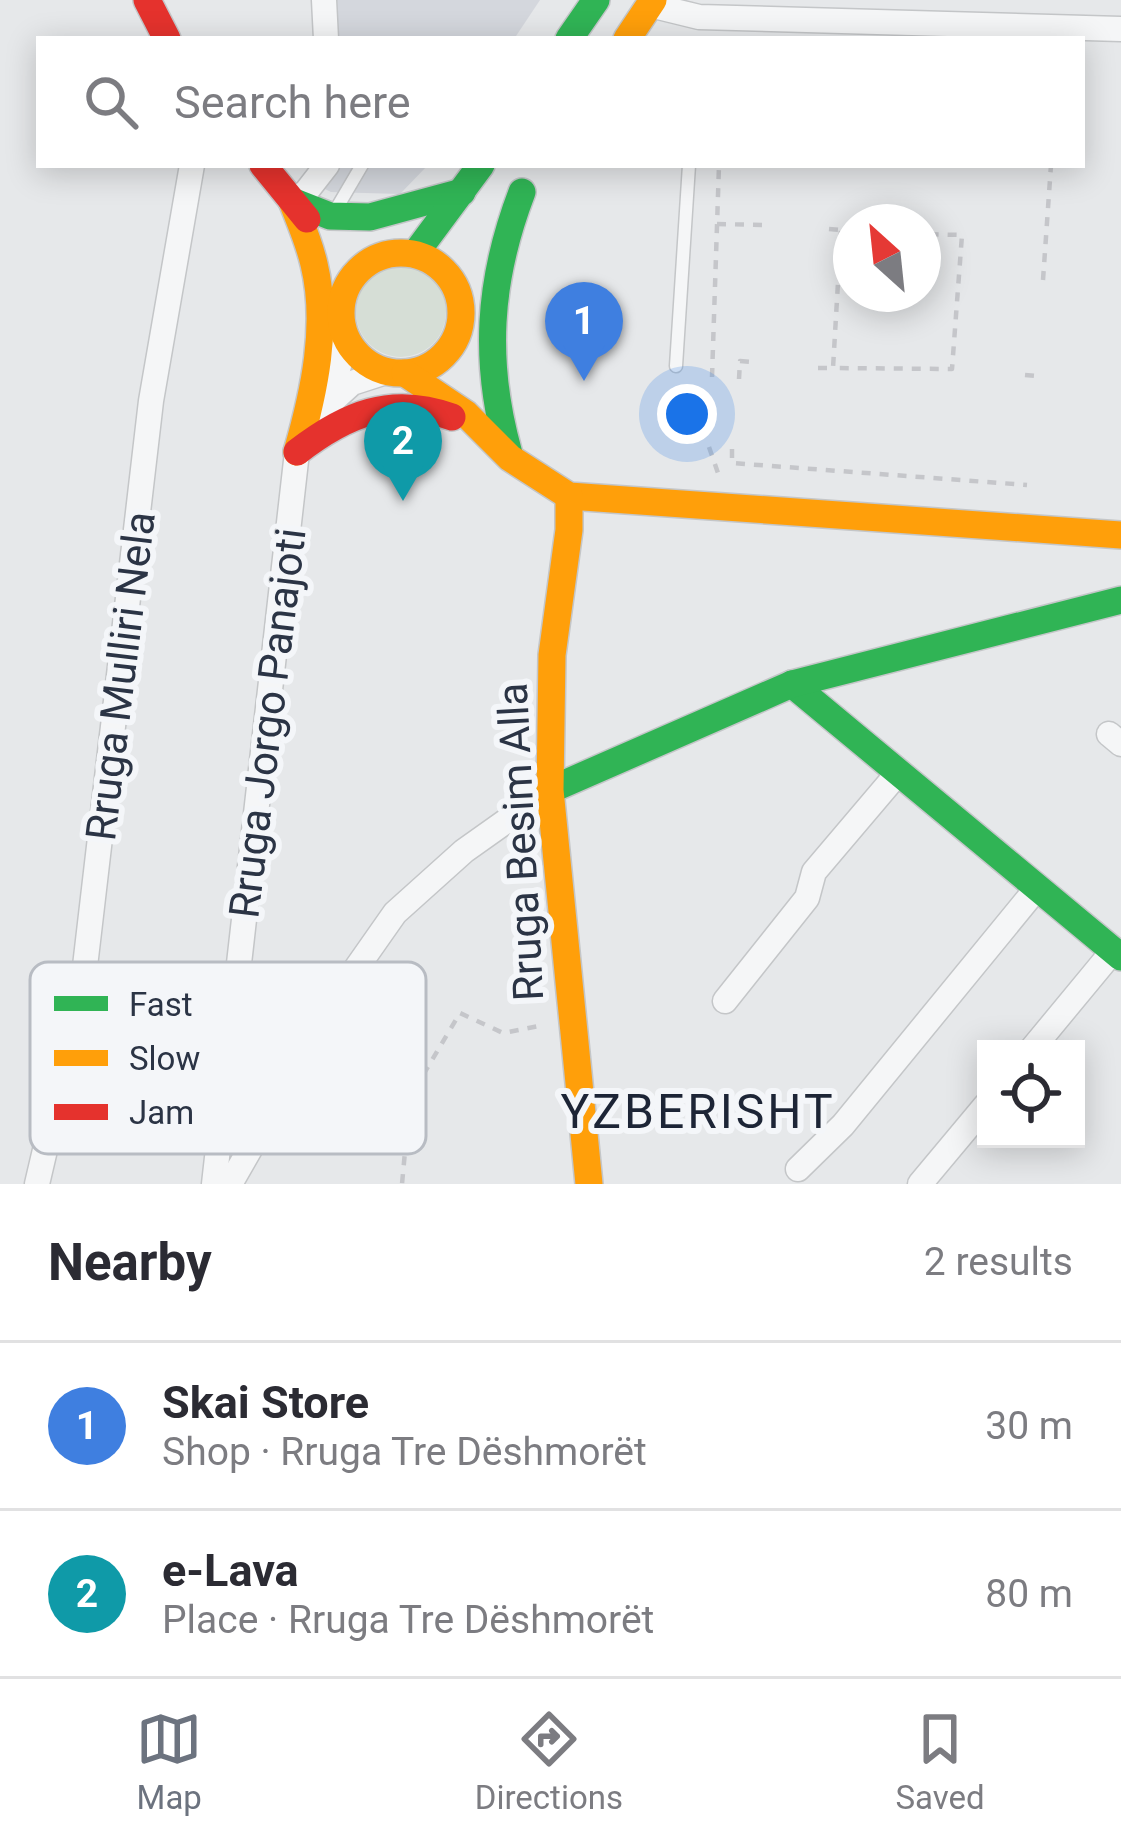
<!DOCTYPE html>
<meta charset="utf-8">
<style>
body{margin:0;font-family:Roboto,sans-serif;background:#f2f2f3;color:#2b2b33}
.controls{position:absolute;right:36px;bottom:36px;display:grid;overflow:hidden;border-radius:0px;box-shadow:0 6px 30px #0003}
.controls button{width:108px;height:108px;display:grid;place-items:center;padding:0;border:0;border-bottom:3px solid #e1e1e2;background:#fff;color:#2b2b33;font:60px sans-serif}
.compass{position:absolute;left:833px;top:204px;width:108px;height:108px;border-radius:50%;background:#fff;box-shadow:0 6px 30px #0003;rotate:333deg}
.you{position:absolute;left:687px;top:414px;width:42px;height:42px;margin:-30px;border:9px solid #fff;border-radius:50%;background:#1a73e8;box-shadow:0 0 0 18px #1a73e833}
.badge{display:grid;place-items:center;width:78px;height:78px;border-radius:50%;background:#6c737f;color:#fff;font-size:39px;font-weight:700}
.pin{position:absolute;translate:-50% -99px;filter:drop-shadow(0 3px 6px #0008)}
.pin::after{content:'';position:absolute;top:63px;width:42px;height:36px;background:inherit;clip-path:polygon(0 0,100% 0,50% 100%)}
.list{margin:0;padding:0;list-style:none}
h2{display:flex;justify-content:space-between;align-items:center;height:156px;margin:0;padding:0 48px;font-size:51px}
h2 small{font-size:39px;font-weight:400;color:#7c7c81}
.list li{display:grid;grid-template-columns:78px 1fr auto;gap:36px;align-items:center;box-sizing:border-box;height:168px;padding:0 48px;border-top:3px solid #e1e1e2}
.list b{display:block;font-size:45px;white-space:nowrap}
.list p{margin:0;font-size:39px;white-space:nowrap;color:#7c7c81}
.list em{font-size:39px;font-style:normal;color:#7c7c81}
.icon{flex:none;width:66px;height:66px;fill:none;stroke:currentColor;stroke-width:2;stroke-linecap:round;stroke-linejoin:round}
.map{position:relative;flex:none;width:1121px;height:1184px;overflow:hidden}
.search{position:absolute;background:#fff;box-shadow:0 6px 30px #0003;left:36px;right:36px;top:36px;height:132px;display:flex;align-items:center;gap:30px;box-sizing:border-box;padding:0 42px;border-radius:0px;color:#7c7c81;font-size:45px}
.sheet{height:492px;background:#fff}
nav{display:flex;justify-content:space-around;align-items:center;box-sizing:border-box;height:168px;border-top:3px solid #e1e1e2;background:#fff;font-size:33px;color:#7c7c81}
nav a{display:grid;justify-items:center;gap:6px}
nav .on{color:#6c737f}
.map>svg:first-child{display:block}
</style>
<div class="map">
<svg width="1121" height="1184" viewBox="0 0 1121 1184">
<rect width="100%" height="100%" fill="#e6e8ea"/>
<g fill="#d4d7dd">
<polygon points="336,0 540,0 514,39 337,39"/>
<polygon points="337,165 428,165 400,194 331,192 325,189"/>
</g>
<circle fill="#d6ded6" cx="401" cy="312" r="45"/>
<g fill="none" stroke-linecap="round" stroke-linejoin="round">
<g stroke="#c4c6c8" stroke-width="15">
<g id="lane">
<polyline points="335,211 362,165"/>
<polyline points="676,366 689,165"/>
</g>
</g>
<g stroke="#c4c6c8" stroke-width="27">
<g id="street">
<polyline points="324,0 326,39"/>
<polyline points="650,5 699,17 1121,29"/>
<polyline points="292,201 306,192 327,165"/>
<polyline points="328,405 352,383 386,372"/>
<polyline points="321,413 339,366 345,336"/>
<polyline points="1109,734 1121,744"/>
<polyline points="725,1001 807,898 814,872 898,773"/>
<polyline points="1032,1049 1113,951"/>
<polyline points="798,1169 843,1125 1037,888"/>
<polyline points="37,1184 82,992 151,401 192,165"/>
<polyline points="214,1184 297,452 303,443"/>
<polyline points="230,1184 341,990 395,913 464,851 550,790"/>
<polyline points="920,1184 986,1105"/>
</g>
</g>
<g stroke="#c4c6c8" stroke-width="30">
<g id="fast">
<polyline points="569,39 596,0"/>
<polyline points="292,201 330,216 370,217 462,192"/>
<polyline points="415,254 481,165"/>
<path d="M509 454C483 362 488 281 522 192"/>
<polyline points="792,684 1121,957"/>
<polyline points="550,790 792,684 1121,600"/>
</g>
</g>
<g stroke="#c4c6c8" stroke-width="30">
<g id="slow">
<polyline points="627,39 653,0"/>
<path d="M292 201C300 222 309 242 314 264 329 325 314 393 297 452"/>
<circle cx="401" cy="313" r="60"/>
<polyline points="405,373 466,414 510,458 569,496 1121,535"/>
<polyline points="569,496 569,530 552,655 550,790 589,1184"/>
</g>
</g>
<g stroke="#c4c6c8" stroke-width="30">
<g id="jam">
<polyline points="147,0 167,39"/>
<polyline points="263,165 307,219"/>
<path d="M297 452C346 414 391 395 452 417"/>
</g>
</g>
<g stroke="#c5c6ca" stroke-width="4.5" stroke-dasharray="9 9" stroke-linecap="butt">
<polyline points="717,224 765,225"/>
<polyline points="829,229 851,231"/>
<polyline points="841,231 833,368 952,369 962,235 923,234"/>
<polyline points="1043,280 1051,165"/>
<polyline points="818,368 833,368"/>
<polyline points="1025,375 1036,376"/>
<polyline points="712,377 719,165"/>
<polyline points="739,379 740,361 754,362"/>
<polyline points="709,447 719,476"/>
<polyline points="732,449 732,463 1027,485"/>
<polyline points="333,1069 410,1097 460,1013 503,1033 544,1025"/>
<polyline points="322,1107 374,1112 373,1125 407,1130 402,1184"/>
<polyline points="374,1112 386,1091"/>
<polyline points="321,1116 328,1077"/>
</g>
<use href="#lane" stroke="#f5f6f7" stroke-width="12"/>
<use href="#street" stroke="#f5f6f7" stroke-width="24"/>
<use href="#fast" stroke="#30b455" stroke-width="27"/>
<use href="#slow" stroke="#ff9f0a" stroke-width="27"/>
<use href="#jam" stroke="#e5322d" stroke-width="27"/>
</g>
<g text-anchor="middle" stroke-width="12" stroke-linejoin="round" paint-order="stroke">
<g font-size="42" fill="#2b3445" stroke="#f4f6f9">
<text transform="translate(120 676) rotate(-83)" y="15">Rruga Mulliri Nela</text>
<text transform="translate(267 723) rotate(-83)" y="15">Rruga Jorgo Panajoti</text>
<text transform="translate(520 842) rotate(-93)" y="15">Rruga Besim Alla</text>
</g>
<g font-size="48" letter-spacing="3" fill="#1d2536" stroke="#f4f6f9">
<text x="698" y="1128">YZBERISHT</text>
</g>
</g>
<rect x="30" y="962" width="396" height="192" rx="18" fill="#f4f6f9" stroke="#b8bcc3" stroke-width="3"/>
<rect x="54" y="996" width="54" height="15" fill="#30b455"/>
<rect x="54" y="1050" width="54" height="16" fill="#ff9f0a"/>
<rect x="54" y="1104" width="54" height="16" fill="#e5322d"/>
<g font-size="33" fill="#2b3445">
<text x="129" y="1016">Fast</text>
<text x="129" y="1070">Slow</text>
<text x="129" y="1124">Jam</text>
</g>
</svg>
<div class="controls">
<button><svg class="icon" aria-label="locate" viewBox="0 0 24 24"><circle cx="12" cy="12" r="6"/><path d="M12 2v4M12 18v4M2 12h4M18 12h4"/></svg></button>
</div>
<svg class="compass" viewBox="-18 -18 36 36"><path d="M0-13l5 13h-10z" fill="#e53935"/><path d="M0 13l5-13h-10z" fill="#7c7c81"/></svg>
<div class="you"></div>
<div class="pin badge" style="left:584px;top:381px;background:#3f7fe0">1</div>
<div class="pin badge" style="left:403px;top:501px;background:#0f9aa8">2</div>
<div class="search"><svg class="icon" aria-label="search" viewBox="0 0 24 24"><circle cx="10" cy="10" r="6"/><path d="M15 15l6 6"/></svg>Search here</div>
</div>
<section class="sheet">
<h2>Nearby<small>2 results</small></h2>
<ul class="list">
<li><span class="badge" style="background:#3f7fe0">1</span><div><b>Skai Store</b><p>Shop · Rruga Tre Dëshmorët</p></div><em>30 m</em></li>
<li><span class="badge" style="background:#0f9aa8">2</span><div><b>e-Lava</b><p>Place · Rruga Tre Dëshmorët</p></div><em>80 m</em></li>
</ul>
</section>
<nav>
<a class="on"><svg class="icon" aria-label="map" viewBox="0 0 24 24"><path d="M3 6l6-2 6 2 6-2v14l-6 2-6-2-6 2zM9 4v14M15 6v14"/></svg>Map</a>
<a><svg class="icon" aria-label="directions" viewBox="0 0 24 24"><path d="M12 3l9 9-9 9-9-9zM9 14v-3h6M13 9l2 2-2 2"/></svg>Directions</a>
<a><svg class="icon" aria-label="saved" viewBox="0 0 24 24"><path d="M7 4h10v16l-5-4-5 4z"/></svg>Saved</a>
</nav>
